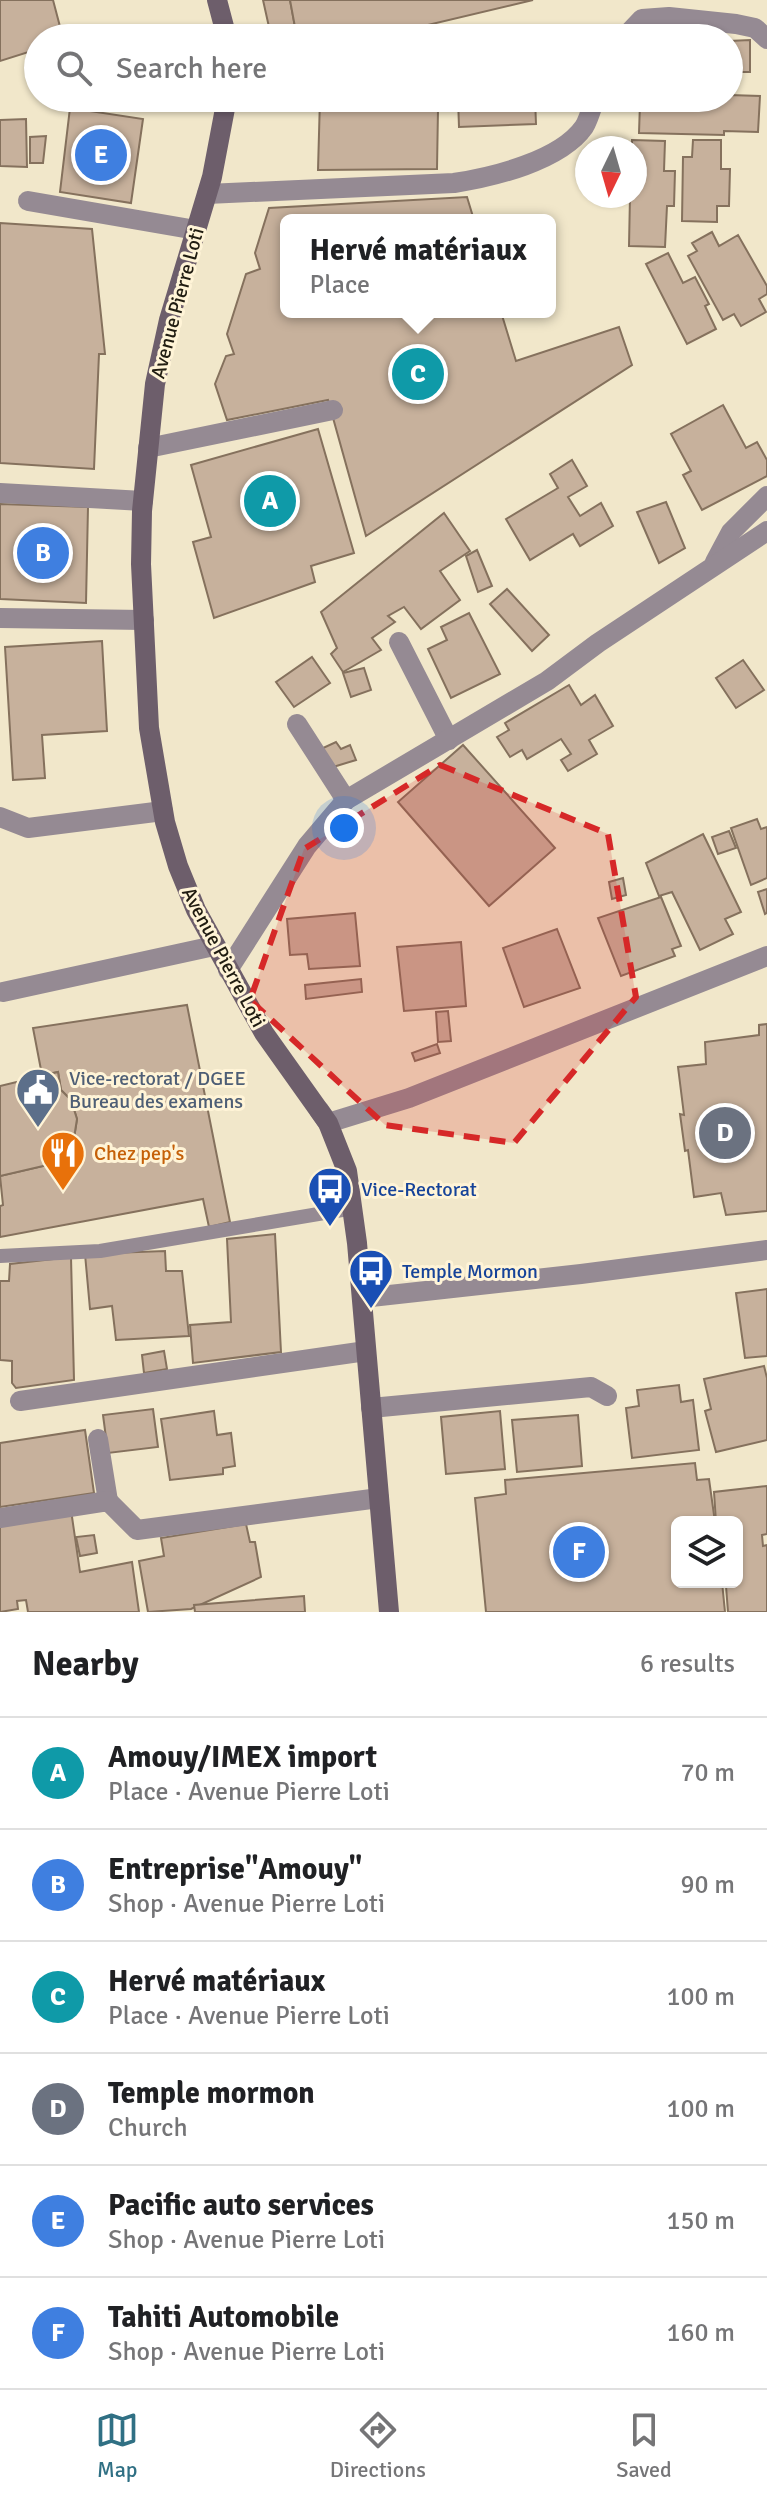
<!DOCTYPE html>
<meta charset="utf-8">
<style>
body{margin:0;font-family:Signika,sans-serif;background:#f6f6f6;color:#202124}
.controls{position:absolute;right:24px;bottom:24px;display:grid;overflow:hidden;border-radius:12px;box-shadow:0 2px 6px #0004}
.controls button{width:72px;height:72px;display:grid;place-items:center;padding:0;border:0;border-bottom:2px solid #e0e0e0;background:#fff;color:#202124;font:40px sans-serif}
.compass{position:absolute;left:575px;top:136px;width:72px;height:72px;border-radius:50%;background:#fff;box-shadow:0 2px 6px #0004;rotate:185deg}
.you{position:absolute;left:344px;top:828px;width:28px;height:28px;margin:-20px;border:6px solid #fff;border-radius:50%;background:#1a73e8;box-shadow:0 0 0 12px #1a73e833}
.badge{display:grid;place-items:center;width:52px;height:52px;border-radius:50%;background:#307084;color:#fff;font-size:26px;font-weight:700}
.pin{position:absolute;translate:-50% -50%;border:4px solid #fff;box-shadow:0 2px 8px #0006}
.popup{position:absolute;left:280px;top:214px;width:276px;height:104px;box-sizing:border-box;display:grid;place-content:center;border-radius:12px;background:#fff;filter:drop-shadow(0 2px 6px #0005);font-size:26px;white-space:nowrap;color:#757577}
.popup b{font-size:30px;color:#202124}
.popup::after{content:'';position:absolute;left:50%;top:100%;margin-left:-16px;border:16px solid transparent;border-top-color:#fff}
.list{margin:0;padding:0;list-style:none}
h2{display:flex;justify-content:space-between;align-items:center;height:104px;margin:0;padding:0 32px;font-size:34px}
h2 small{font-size:26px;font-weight:400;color:#757577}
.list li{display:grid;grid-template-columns:52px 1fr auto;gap:24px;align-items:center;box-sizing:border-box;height:112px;padding:0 32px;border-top:2px solid #e0e0e0}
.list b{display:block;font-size:30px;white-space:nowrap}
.list p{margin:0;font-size:26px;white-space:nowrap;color:#757577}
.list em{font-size:26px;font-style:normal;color:#757577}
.icon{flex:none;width:44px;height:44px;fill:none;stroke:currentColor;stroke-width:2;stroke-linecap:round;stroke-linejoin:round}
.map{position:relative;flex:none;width:767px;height:1612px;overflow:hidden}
.search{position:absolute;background:#fff;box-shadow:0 2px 6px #0004;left:24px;right:24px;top:24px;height:88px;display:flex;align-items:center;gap:20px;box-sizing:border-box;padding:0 28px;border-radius:44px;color:#757577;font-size:30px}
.sheet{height:776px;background:#fff}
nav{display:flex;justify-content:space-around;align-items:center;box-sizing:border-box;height:112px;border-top:2px solid #e0e0e0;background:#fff;font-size:22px;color:#757577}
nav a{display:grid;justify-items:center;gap:4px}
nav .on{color:#307084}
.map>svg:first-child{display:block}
</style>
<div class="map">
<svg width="767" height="1612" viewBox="0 0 767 1612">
<rect width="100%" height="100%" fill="#f1e7ca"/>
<g fill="#c7b19c" stroke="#85715d" stroke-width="2">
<polygon points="0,0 53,0 63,38 38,38 38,49 0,61"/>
<polygon points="263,0 290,0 296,32 271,36"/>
<polygon points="290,0 533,0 373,38 297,38"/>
<polygon points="750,40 750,72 729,72 729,41"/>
<polygon points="729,95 760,96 758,132 724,131 724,135 639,133 640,103 673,104 674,98 729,98"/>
<polygon points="320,98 419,98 419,108 438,109 437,169 318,170"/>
<polygon points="458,98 535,98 536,124 459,127"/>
<polygon points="70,108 143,119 131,203 60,192"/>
<polygon points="26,119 27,167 0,166 0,120"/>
<polygon points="46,136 43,163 30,163 30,137"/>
<polygon points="632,140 665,141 664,171 675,171 674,206 667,206 665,247 629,246 630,196 635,196 635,148 632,148"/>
<polygon points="693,140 721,140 721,169 730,169 729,206 717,206 717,222 682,221 683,157 692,157"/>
<polygon points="467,197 474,220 286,220 286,312 501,312 516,361 619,327 632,365 366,536 328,400 227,420 215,384 226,356 234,354 227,334 246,274 260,269 255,253 269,208"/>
<polygon points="0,223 92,229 105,354 99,354 94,469 0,463"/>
<polygon points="712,232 719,246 738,235 767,286 767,294 759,299 766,312 741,326 734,314 723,320 688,256 697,251 692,243"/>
<polygon points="668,253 683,283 695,277 709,304 705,306 716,329 687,344 646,264"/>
<polygon points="723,405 746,448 757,442 767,460 767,476 702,510 683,475 691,471 671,434"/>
<polygon points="318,429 354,553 311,566 315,582 214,618 193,542 211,537 191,465"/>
<polygon points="572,460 587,486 568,497 580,516 601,503 613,526 580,546 573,534 530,560 506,519 558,488 550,474"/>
<polygon points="666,502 685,548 659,563 637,512"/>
<polygon points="0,504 88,507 86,603 0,599"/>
<polygon points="444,513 470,551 440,571 460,600 421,629 404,607 388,616 395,622 372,638 381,650 343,672 331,654 337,648 321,612"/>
<polygon points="477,550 492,586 478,592 466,556"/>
<polygon points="507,589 549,635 532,651 490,604"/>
<polygon points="469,613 500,674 451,698 428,649 447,640 441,627"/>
<polygon points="102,641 107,731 42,735 45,778 13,780 5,647"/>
<polygon points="312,657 330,683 294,707 276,682"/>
<polygon points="743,660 764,690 736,708 716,678"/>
<polygon points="364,668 371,690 351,697 343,673"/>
<polygon points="569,685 581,705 595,695 613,726 589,740 597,754 568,771 561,760 571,754 561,739 527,759 522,750 510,757 497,737 509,730 505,723"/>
<polygon points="336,742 341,749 350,745 356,760 333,767 321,749"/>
<polygon points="463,745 555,848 489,906 398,802"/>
<polygon points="757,819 761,829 767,827 767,878 751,885 731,828"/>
<polygon points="729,831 736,848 718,854 712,837"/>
<polygon points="703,834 741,912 725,919 733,934 700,950 672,892 659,896 646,863"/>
<polygon points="623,878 626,895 612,899 609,882"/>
<polygon points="767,889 767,913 765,914 758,892"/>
<polygon points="661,897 681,946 672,949 675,956 621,976 598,918"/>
<polygon points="355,913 360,966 309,969 307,954 290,955 287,919"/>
<polygon points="557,929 580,988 524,1007 503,948"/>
<polygon points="461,942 466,1006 404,1011 397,947"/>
<polygon points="361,979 362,992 306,999 305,985"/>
<polygon points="187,1005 230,1222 209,1227 203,1199 0,1237 0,1206 3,1205 0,1176 69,1160 67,1148 74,1138 77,1119 71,1100 61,1090 58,1072 42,1075 33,1028"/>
<polygon points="448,1011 451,1041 438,1042 436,1012"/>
<polygon points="767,1024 767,1211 726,1215 721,1193 694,1197 688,1150 685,1151 680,1114 684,1115 678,1067 706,1064 705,1042 759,1035 759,1025"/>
<polygon points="437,1044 440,1053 415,1061 412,1053"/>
<polygon points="58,1072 61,1090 71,1100 77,1119 74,1138 67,1148 69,1160 0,1176 0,1086"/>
<polygon points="275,1234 281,1352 193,1363 190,1325 231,1322 227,1239"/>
<polygon points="165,1251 166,1271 182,1271 189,1336 116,1340 112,1306 90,1309 85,1254"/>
<polygon points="71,1257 74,1380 16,1388 12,1383 12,1361 0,1360 0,1281 9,1281 10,1264"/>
<polygon points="767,1289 767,1356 745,1358 736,1293"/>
<polygon points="164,1351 167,1369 144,1373 142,1355"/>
<polygon points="764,1366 767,1378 767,1440 716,1452 705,1411 711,1409 704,1379"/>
<polygon points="679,1385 681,1402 693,1400 699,1450 632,1458 626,1408 639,1406 637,1390"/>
<polygon points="153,1409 158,1447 108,1453 103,1415"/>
<polygon points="214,1411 217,1435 231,1433 235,1466 223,1468 223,1474 170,1480 161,1419"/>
<polygon points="500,1411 505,1469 446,1474 441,1417"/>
<polygon points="578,1415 582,1466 517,1472 512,1420"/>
<polygon points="85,1430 94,1493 0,1507 0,1443"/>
<polygon points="695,1463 697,1480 709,1479 715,1522 677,1522 677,1582 722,1582 725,1612 486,1612 475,1498 506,1494 505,1480"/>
<polygon points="767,1486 767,1534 762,1535 763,1546 767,1545 767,1612 728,1612 726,1586 721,1587 721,1582 737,1582 737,1522 716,1522 714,1492"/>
<polygon points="71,1510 80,1572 132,1562 139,1612 28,1612 26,1600 17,1601 18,1609 0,1612 0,1525"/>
<polygon points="246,1524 250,1542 255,1542 261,1577 191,1609 148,1612 139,1561 164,1556 161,1538"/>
<polygon points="94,1535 97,1553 80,1556 76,1537"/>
<polygon points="304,1596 305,1612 195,1612 194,1605"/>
</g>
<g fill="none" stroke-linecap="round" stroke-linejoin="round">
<polyline stroke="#958a93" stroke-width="14" points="0,1256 100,1251 354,1208"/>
<g stroke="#958a93" stroke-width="20">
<polyline points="624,38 642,19 669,17 736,24 755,28 767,39"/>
<path d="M207 194 454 183C493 177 560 161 584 127 589 119 592 107 595 98"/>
<polyline points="28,201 196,230"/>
<polyline points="148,448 333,410"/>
<polyline points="0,493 143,501"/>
<polyline points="715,562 731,532 767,496"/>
<polyline points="0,618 144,620"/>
<polyline points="399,642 449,740"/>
<polyline points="297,724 346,800"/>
<polyline points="0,817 28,828 163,811"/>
<polyline points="228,970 307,846 346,800 547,681 598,643 767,531"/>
<polyline points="3,992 214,946"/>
<polyline points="319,1110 328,1123 409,1098 767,956"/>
<polyline points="362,1298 581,1274 767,1250"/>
<polyline points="20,1401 366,1351"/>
<polyline points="371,1408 591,1387 607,1396"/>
<polyline points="98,1439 108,1501"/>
<polyline points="0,1518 108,1501 137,1530 379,1498"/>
</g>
<g stroke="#6d5e6b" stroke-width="20">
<polyline points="217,0 227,38"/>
<polyline points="227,98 212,177 169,320 155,384 142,511 141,564 149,728 165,822 178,866 196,910 264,1033 328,1123 347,1171 357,1243 389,1612"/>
</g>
</g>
<path fill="#d62828" fill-opacity="0.2" stroke="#d62828" stroke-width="6" stroke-dasharray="16 10" stroke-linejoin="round" d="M440 765 608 834 636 997 514 1143 385 1125 250 1000 304 849Z"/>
<defs>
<g id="civic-pin" transform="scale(2.3)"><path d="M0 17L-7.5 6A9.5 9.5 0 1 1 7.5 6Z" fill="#5c6f8a" stroke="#fff4d7"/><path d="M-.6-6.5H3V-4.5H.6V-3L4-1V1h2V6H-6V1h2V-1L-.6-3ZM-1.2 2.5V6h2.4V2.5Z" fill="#fff"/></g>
<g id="restaurant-pin" transform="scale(2.3)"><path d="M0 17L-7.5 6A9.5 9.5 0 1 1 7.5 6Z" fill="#e8710a" stroke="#fff4d7"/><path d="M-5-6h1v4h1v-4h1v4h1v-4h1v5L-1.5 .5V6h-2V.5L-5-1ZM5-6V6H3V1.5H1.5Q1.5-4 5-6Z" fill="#fff"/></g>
<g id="bus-pin" transform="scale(2.3)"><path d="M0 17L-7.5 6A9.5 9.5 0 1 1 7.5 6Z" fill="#1a4fb4" stroke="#fff4d7"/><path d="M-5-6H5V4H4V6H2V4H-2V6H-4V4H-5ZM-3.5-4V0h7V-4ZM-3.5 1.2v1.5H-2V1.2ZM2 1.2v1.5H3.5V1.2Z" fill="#fff"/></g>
</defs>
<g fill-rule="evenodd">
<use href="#civic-pin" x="38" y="1090"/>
<use href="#restaurant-pin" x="63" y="1153"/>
<use href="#bus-pin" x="330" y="1189"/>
<use href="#bus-pin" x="371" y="1271"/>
</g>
<g text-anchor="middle" stroke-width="6" stroke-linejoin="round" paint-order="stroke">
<g font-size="20" fill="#201c11" stroke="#fff4d7">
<text transform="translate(177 303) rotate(-75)" y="7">Avenue Pierre Loti</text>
<text transform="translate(224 957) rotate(62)" y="7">Avenue Pierre Loti</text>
</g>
<g font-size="20" fill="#4e5e75" stroke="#fff4d7" text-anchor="start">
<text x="69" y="1085">Vice-rectorat / DGEE<tspan x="69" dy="23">Bureau des examens</tspan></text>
</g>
<g font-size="20" fill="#c56008" stroke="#fff4d7" text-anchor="start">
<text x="94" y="1160">Chez pep's</text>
</g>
<g font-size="20" fill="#164399" stroke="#fff4d7" text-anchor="start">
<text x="361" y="1196">Vice-Rectorat</text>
<text x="402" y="1278">Temple Mormon</text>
</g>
</g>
</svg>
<div class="controls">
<button><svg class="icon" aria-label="layers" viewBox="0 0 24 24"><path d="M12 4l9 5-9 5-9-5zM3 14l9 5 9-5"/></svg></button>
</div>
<svg class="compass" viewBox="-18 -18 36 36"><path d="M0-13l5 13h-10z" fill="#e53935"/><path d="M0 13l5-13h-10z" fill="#757577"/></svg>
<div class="you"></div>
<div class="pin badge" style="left:270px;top:501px;background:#0f9aa8">A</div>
<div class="pin badge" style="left:43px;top:553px;background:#3f7fe0">B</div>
<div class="pin badge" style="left:418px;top:374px;background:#0f9aa8">C</div>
<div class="popup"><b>Hervé matériaux</b>Place</div>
<div class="pin badge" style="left:725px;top:1133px;background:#6b7280">D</div>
<div class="pin badge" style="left:101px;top:155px;background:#3f7fe0">E</div>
<div class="pin badge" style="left:579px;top:1552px;background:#3f7fe0">F</div>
<div class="search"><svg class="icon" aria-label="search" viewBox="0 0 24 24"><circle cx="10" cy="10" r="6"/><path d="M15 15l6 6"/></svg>Search here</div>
</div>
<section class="sheet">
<h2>Nearby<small>6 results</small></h2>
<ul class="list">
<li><span class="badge" style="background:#0f9aa8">A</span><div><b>Amouy/IMEX import</b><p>Place · Avenue Pierre Loti</p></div><em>70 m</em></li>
<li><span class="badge" style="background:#3f7fe0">B</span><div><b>Entreprise&quot;Amouy&quot;</b><p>Shop · Avenue Pierre Loti</p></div><em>90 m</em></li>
<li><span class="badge" style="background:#0f9aa8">C</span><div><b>Hervé matériaux</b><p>Place · Avenue Pierre Loti</p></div><em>100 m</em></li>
<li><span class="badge" style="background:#6b7280">D</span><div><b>Temple mormon</b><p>Church</p></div><em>100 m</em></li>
<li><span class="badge" style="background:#3f7fe0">E</span><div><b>Pacific auto services</b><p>Shop · Avenue Pierre Loti</p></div><em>150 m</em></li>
<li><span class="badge" style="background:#3f7fe0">F</span><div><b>Tahiti Automobile</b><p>Shop · Avenue Pierre Loti</p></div><em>160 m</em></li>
</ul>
</section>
<nav>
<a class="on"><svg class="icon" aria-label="map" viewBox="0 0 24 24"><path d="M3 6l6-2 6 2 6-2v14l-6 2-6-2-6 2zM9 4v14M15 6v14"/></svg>Map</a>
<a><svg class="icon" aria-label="directions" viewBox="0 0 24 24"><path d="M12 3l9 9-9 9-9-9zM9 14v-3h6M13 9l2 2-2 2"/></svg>Directions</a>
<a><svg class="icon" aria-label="saved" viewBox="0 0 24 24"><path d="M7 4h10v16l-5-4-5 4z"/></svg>Saved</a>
</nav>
